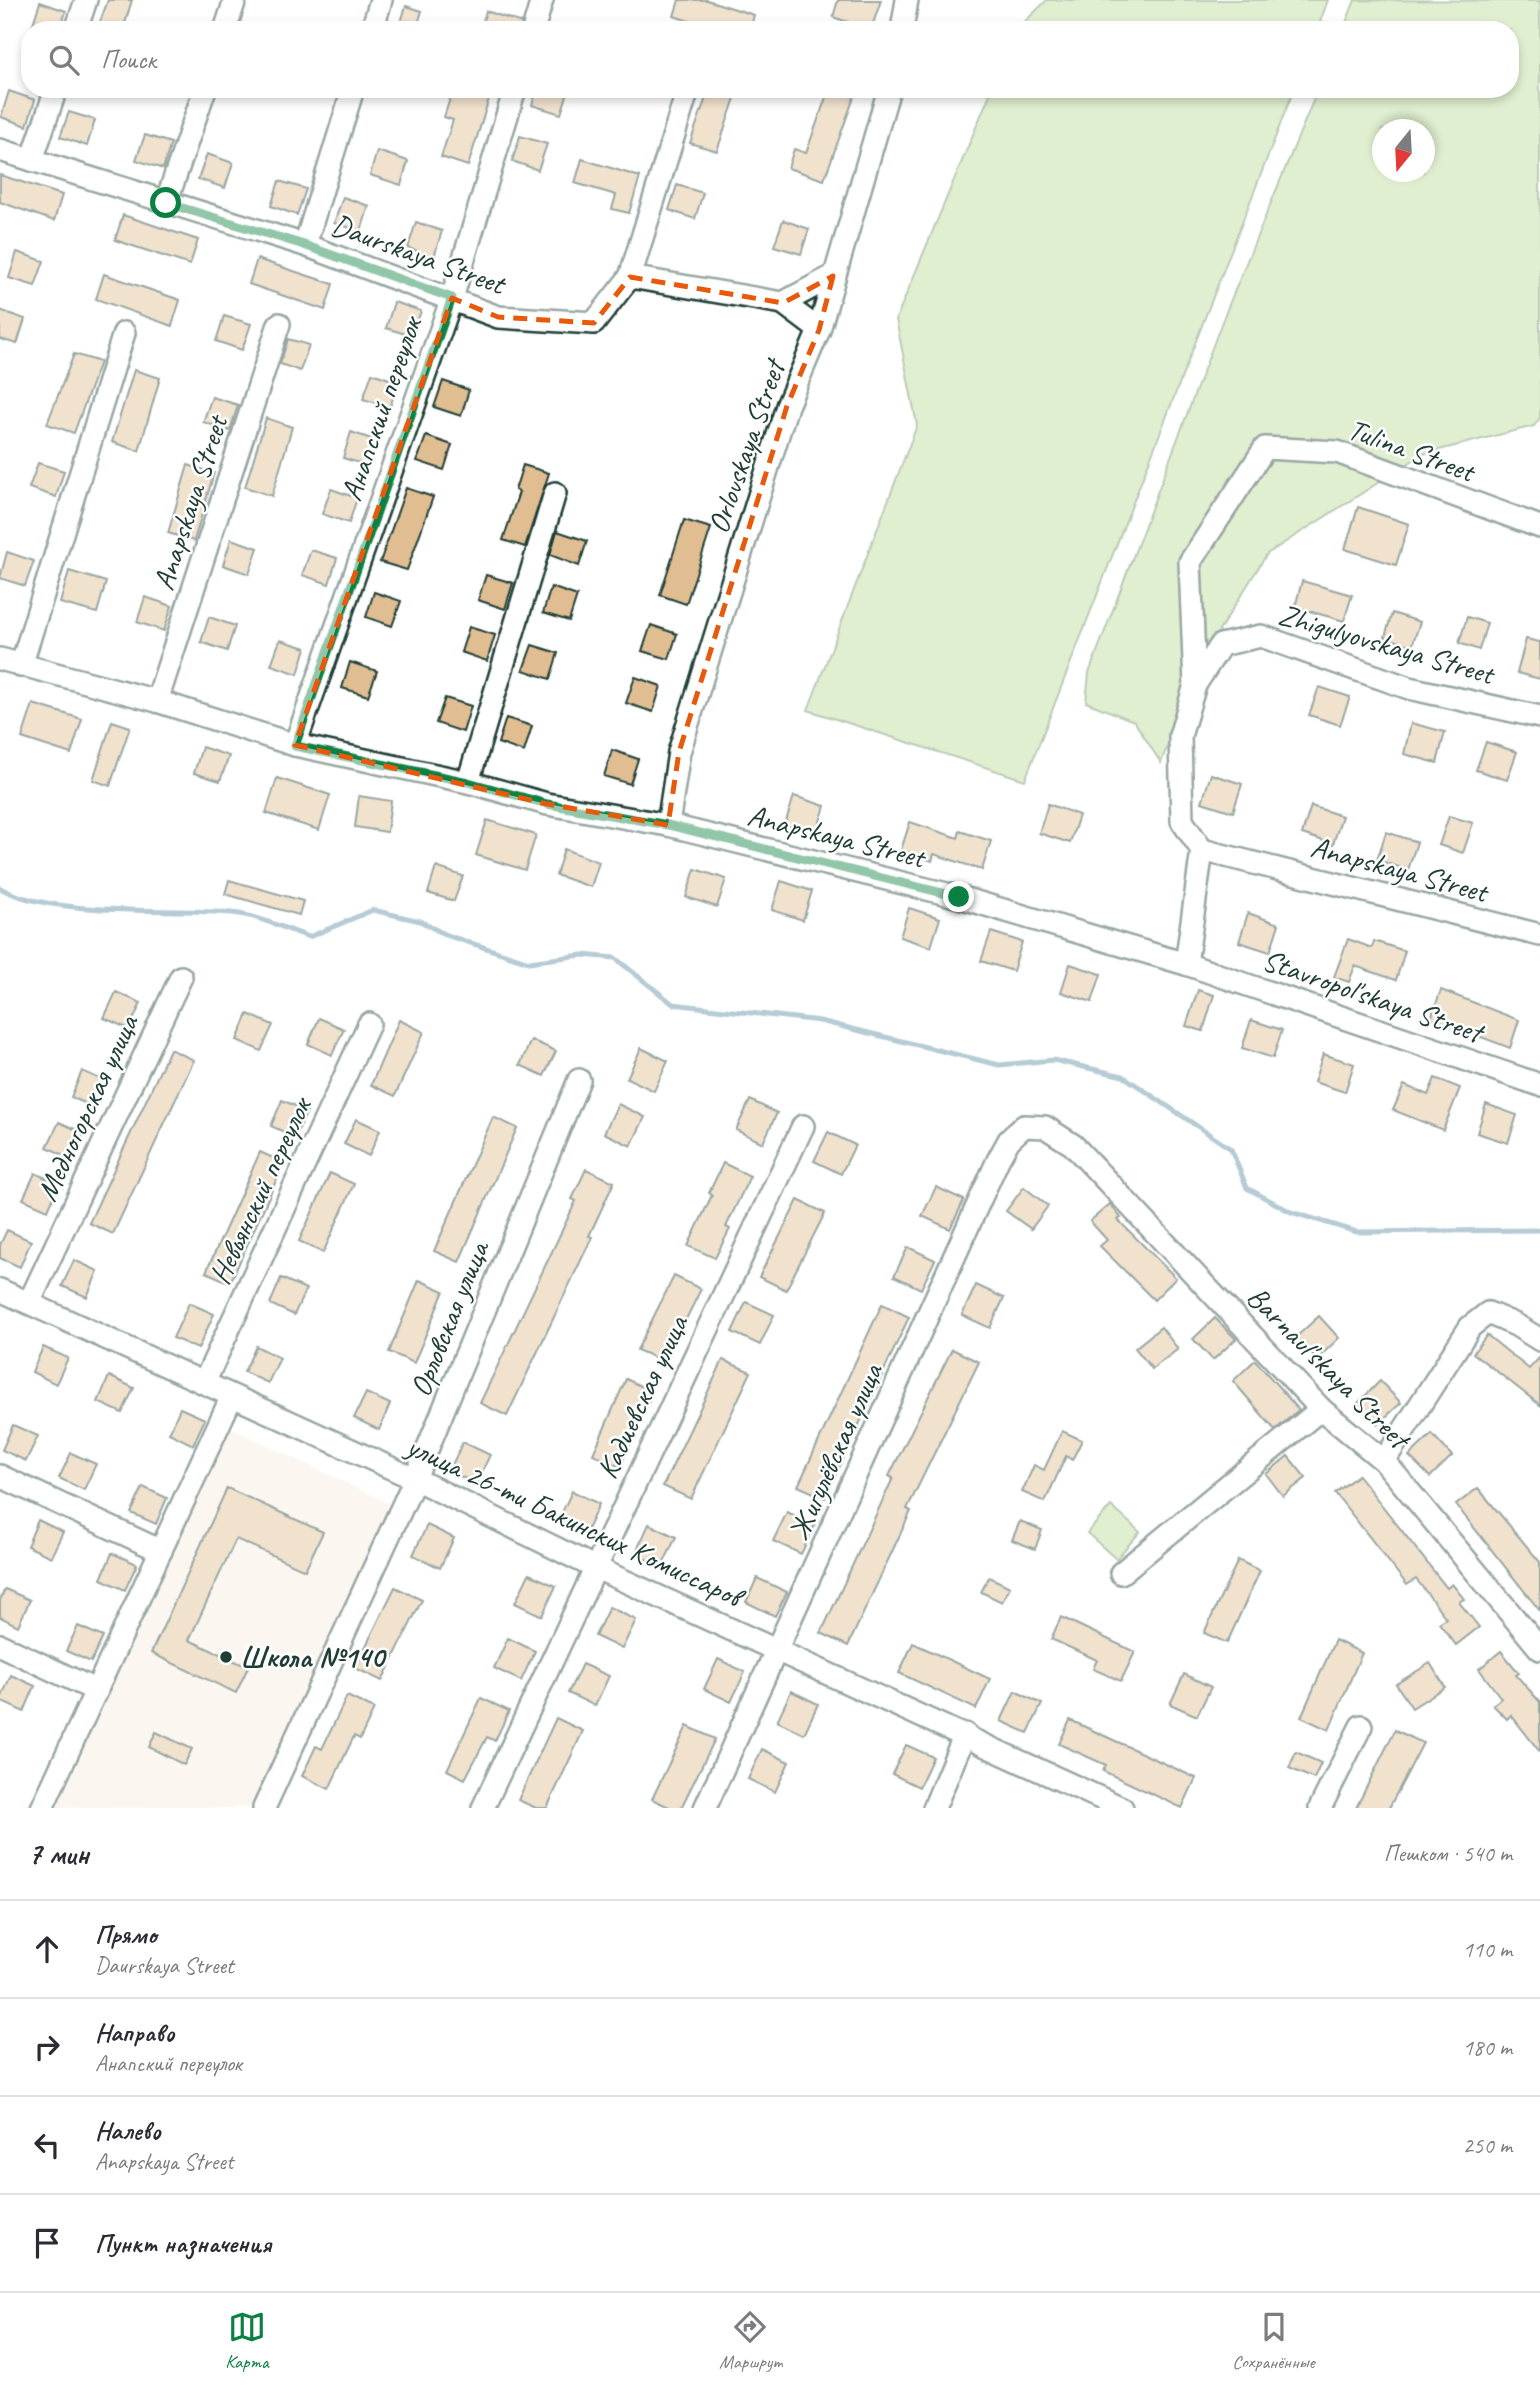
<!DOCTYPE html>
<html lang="ru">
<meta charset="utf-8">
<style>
body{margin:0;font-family:Caveat,sans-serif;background:#f2f2f3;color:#2b2b33}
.compass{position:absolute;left:1372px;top:119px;width:63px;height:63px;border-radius:50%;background:#fff;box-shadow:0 4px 10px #0003;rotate:198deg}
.stop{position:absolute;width:21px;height:21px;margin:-16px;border:5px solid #0b8043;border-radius:50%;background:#fff}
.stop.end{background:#0b8043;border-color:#fff;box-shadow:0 2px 7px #0008}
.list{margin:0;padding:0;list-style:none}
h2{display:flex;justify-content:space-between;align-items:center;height:91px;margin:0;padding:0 28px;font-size:30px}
h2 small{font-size:23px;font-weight:400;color:#7c7c81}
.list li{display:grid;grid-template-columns:46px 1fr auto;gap:21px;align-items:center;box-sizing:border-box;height:98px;padding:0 28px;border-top:2px solid #e1e1e2}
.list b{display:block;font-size:26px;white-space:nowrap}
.list p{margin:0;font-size:23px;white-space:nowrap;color:#7c7c81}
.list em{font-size:23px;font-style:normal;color:#7c7c81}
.icon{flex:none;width:38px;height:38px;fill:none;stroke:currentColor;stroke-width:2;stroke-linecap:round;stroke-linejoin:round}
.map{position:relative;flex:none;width:1540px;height:1808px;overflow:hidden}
.search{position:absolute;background:#fff;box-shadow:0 4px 10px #0003;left:21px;right:21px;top:21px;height:77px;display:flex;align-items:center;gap:18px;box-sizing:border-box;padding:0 24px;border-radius:28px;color:#7c7c81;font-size:26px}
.sheet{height:483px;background:#fff}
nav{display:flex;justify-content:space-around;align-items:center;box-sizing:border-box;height:98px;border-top:2px solid #e1e1e2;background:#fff;font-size:19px;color:#7c7c81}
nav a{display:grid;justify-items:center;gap:4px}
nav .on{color:#0b8043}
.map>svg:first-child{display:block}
</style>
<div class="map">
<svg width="1540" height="1808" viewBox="0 0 1540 1808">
<rect width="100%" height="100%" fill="#fff"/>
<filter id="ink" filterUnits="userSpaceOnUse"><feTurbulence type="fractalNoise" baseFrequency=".0143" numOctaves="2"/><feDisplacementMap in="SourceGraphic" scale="14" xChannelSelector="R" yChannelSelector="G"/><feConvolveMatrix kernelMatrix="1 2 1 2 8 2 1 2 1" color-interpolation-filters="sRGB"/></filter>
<g filter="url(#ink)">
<polygon fill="#f6ecde" points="231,1428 395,1506 257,1808 57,1808"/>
<g fill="#b9db95" stroke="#6c8c64" stroke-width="2" fill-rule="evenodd">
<polygon points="1047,0 1328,0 1317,30 1016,30"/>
<path d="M1355 0 1540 1V418L1534 426 1423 454 1267 554 1215 637 1185 698 1161 763 1134 721 1086 702 1089 673 1223 319 1318 89H1510V30H1343ZM1382 130H1424V172H1382Z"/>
<polygon points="992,89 1294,89 1025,780 808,710 917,425 896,319"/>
<polygon points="1111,1506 1140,1532 1116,1559 1087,1533"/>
</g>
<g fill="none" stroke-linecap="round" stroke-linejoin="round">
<path stroke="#5f8da1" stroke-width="5" d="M0 888C55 918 168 907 232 913 257 915 285 929 309 937L373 910 420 921 446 935 529 962 582 955 615 958 673 1004 820 1021 999 1065 1053 1060 1123 1076 1231 1149 1247 1188 1291 1212 1357 1232 1540 1230"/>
</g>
<g fill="#e0be92" stroke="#1f3d34" stroke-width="2">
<polygon points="108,0 132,0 123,30 97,30"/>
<polygon points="679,0 707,0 754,15 750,30 716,30 674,16"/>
<polygon points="838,0 881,0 871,30 833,17"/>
<polygon points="40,2 66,11 60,30 31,30"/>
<polygon points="406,6 422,11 417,27 401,22"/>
<polygon points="486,11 522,23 520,30 480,30"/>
<polygon points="453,89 492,89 468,166 441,157 453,120 444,117"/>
<polygon points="537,89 569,89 561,114 532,105"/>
<polygon points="709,89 738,89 717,151 690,143"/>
<polygon points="829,89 857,89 824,180 788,168 794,149 806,153"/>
<polygon points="9,91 35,100 27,126 1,117"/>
<polygon points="69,112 95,120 87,146 60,137"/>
<polygon points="145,135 171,143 163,169 136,160"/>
<polygon points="520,136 547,144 538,170 512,161"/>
<polygon points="377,151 408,161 401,185 370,175"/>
<polygon points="207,154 233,163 225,188 198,179"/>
<polygon points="582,159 640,177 629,213 612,209 616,195 575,183"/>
<polygon points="0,175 62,195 54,221 0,202"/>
<polygon points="279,181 306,189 297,215 271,206"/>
<polygon points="677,185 703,193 695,219 669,210"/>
<polygon points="343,197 369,206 361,231 334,223"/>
<polygon points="123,215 198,240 190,265 115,240"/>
<polygon points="783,220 809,229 801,254 774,246"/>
<polygon points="416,222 442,231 434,257 408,248"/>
<polygon points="17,252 44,261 35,286 9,278"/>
<polygon points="257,259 333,284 325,310 249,284"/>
<polygon points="104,274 180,300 172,326 96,299"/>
<polygon points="394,302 421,311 412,336 386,328"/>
<polygon points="0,310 25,319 17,344 0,339"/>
<polygon points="224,316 251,324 242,350 216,341"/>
<polygon points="288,339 309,345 300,371 280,364"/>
<polygon points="74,354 100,362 74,433 47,424"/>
<polygon points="134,370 160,378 139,451 112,442"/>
<polygon points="372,373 398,382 390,407 363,399"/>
<polygon points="443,381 469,390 461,416 434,407"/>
<polygon points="212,397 238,405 230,431 203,422"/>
<polygon points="266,418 292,427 272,496 245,487"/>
<polygon points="351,432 377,441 369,466 343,458"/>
<polygon points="426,436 452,445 444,470 417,461"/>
<polygon points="38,463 64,471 56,497 29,488"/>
<polygon points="188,465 214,473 194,541 168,533"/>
<polygon points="523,465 549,473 525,547 503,540 519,492 515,490"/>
<polygon points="406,488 433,497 407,570 380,562"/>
<polygon points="331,489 357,498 349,523 322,514"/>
<polygon points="1358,507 1409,524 1396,565 1345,549"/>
<polygon points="684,520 711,528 686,604 660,595"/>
<polygon points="557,531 587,541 579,566 550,555"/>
<polygon points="231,539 258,548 249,574 223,565"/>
<polygon points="311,550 337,558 329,584 302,575"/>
<polygon points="7,552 34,561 25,586 0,578"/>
<polygon points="69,571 106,582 97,613 60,603"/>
<polygon points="486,575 513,583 505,609 478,600"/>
<polygon points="1302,581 1352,595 1344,621 1295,607"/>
<polygon points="551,587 577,596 569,621 543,613"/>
<polygon points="374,592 401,601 392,626 366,617"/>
<polygon points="145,597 172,606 164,631 137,622"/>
<polygon points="1392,613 1420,622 1412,646 1385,637"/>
<polygon points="209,617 235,626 227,651 201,642"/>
<polygon points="1467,617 1487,623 1479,650 1459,643"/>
<polygon points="651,625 677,634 669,659 642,651"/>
<polygon points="469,627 495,635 487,661 461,652"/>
<polygon points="1526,639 1540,642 1540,679 1517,673"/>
<polygon points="280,640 306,648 298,674 271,665"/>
<polygon points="532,645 558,653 550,679 523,670"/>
<polygon points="350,662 377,671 368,696 342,688"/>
<polygon points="635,677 661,686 653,712 626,703"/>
<polygon points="1319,687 1350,697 1340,725 1309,715"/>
<polygon points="445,698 471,706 463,732 436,723"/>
<polygon points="33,704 82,719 71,754 22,738"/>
<polygon points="506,718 532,726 524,752 498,743"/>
<polygon points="112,721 130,727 110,786 93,780"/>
<polygon points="1411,723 1445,732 1437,763 1404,754"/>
<polygon points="1486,742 1517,752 1507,780 1476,770"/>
<polygon points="202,747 229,756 220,781 194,773"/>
<polygon points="612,750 638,759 630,784 604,776"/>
<polygon points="1211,774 1242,784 1233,812 1202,802"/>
<polygon points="277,778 330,795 319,830 266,813"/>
<polygon points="359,796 391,801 387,832 355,827"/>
<polygon points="794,796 825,806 816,834 785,824"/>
<polygon points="1048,804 1079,815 1070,843 1039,833"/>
<polygon points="1311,806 1342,816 1333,844 1302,834"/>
<polygon points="1449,816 1473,823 1463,853 1439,845"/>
<polygon points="487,820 536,835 525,870 476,855"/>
<polygon points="910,822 958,838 960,831 991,841 982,870 934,854 932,861 901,850"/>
<polygon points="1386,832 1417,842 1408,870 1377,860"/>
<polygon points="564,849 599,862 591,887 556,875"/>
<polygon points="436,867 463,876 454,901 428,893"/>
<polygon points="695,869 726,879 717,907 686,897"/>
<polygon points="229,880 303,901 299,915 225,894"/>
<polygon points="781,881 812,891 803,920 772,910"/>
<polygon points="909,908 940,918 931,947 900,937"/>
<polygon points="1248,913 1279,924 1270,952 1239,942"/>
<polygon points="991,932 1022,942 1013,971 981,961"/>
<polygon points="1348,939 1372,948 1374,941 1405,951 1396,980 1355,966 1349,982 1334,977"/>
<polygon points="1070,964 1101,974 1092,1002 1061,992"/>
<polygon points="1198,990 1214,995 1203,1031 1186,1026"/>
<polygon points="1441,990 1519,1020 1510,1048 1431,1018"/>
<polygon points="116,992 141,1003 129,1029 104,1018"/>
<polygon points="248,1014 273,1025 261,1051 237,1040"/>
<polygon points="319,1018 344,1029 332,1055 308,1044"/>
<polygon points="399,1020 424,1032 395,1096 371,1085"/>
<polygon points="1251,1020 1282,1030 1273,1058 1242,1048"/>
<polygon points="531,1040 556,1051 544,1076 520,1065"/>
<polygon points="641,1048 668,1061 654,1091 627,1078"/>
<polygon points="170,1049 194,1060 113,1234 89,1223"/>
<polygon points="1323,1054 1354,1064 1345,1092 1314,1082"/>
<polygon points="82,1071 107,1082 95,1108 71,1097"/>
<polygon points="1435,1078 1460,1088 1443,1130 1393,1110 1404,1085 1428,1095"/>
<polygon points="282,1100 307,1111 295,1137 271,1126"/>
<polygon points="750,1100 777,1113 763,1143 736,1130"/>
<polygon points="618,1104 645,1117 631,1146 604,1133"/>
<polygon points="1486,1104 1517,1115 1508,1143 1477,1133"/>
<polygon points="493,1117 517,1128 459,1262 434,1251"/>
<polygon points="356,1119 380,1130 369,1156 344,1144"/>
<polygon points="59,1122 84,1133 72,1159 47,1147"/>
<polygon points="828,1132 855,1145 841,1174 814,1161"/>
<polygon points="260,1152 284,1163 230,1283 206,1272"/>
<polygon points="723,1163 750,1176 726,1227 730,1229 715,1258 688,1246 712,1195 709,1193"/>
<polygon points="586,1169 614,1182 589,1236 592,1237 507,1416 480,1403 576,1201 572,1199"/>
<polygon points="35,1173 59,1184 48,1210 23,1199"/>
<polygon points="330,1173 354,1184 323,1253 299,1241"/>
<polygon points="936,1187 964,1200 950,1229 922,1216"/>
<polygon points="1024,1187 1048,1206 1031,1229 1006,1211"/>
<polygon points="798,1200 825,1213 786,1290 759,1277"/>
<polygon points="1110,1204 1121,1218 1118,1220 1176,1278 1154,1300 1100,1246 1107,1240 1090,1221"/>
<polygon points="7,1230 31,1241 20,1267 0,1258 0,1245"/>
<polygon points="908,1247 935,1260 921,1289 894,1276"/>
<polygon points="74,1260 98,1271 87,1297 62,1286"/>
<polygon points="674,1276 701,1289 665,1362 637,1350"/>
<polygon points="281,1278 306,1289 294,1315 270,1304"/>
<polygon points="419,1280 444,1291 414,1363 389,1352"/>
<polygon points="976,1285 1004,1298 990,1328 962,1315"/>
<polygon points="746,1302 774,1315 760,1345 732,1332"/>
<polygon points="189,1303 214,1314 198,1349 173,1338"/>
<polygon points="882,1304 909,1317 825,1498 798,1486"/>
<polygon points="1319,1316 1339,1338 1317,1359 1296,1337"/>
<polygon points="1215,1318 1236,1339 1213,1360 1193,1339"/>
<polygon points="1161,1327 1178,1349 1152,1369 1135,1348"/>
<polygon points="1487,1335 1529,1369 1540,1357 1540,1405 1473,1353"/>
<polygon points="256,1346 280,1358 268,1383 244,1372"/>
<polygon points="43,1347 68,1358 56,1384 32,1372"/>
<polygon points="952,1349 979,1362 907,1509 911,1511 848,1646 821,1633 893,1478 889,1476"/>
<polygon points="723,1360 751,1372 691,1499 663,1486"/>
<polygon points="1255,1360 1299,1410 1275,1430 1233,1381"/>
<polygon points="109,1376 134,1388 122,1413 98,1402"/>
<polygon points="626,1379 653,1392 620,1467 593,1454"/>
<polygon points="1380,1381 1401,1403 1378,1424 1358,1403"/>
<polygon points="366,1393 390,1404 379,1430 354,1418"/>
<polygon points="180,1408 205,1419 193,1445 169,1433"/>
<polygon points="13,1425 38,1436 26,1461 2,1450"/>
<polygon points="1062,1431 1082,1440 1072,1460 1066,1456 1045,1502 1022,1492 1034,1465 1044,1470"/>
<polygon points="1432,1434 1452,1456 1430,1477 1409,1456"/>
<polygon points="463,1442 490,1455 476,1484 449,1471"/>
<polygon points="71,1453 96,1464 84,1490 59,1478"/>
<polygon points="1288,1456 1306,1478 1283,1496 1266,1474"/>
<polygon points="1358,1475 1447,1588 1452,1584 1464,1599 1459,1602 1479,1627 1456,1645 1439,1623 1446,1618 1416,1579 1407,1585 1335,1493"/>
<polygon points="143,1487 167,1498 156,1524 131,1513"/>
<polygon points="227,1488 323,1532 305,1570 236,1539 189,1640 248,1667 236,1693 151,1653"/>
<polygon points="1478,1488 1540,1562 1540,1611 1456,1505"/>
<polygon points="572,1491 599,1504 585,1534 558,1521"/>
<polygon points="787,1512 815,1525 801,1554 773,1541"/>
<polygon points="38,1520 63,1532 51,1557 27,1546"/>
<polygon points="1020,1521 1042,1530 1035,1549 1012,1540"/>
<polygon points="649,1524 676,1537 662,1567 635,1554"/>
<polygon points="427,1525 454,1538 440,1568 413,1555"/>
<polygon points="112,1553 137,1564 125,1590 101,1579"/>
<polygon points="1238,1560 1260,1571 1227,1643 1204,1633"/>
<polygon points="529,1574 556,1586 542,1616 515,1603"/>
<polygon points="989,1577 1010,1587 1002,1602 981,1592"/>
<polygon points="757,1578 787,1592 775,1616 746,1602"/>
<polygon points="395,1587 422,1600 382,1681 355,1668"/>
<polygon points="5,1589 30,1600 18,1626 0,1617 0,1600"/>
<polygon points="609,1607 636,1620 622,1649 595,1636"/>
<polygon points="1061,1617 1135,1652 1121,1681 1093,1669 1097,1660 1051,1639"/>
<polygon points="78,1626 103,1637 91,1662 66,1651"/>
<polygon points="508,1638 535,1651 521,1681 494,1668"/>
<polygon points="1335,1640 1362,1653 1329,1730 1301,1717"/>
<polygon points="913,1643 990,1679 976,1709 899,1673"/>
<polygon points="1501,1651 1519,1673 1516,1675 1540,1702 1540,1752 1511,1715 1507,1719 1493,1705 1501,1698 1479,1669"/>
<polygon points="718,1659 745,1672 731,1702 704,1689"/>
<polygon points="1430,1663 1445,1687 1412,1708 1396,1684"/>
<polygon points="582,1664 609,1676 595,1706 568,1693"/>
<polygon points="1184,1674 1211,1687 1197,1716 1170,1704"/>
<polygon points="11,1675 35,1686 24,1712 0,1701"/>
<polygon points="791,1691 818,1704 804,1734 777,1721"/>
<polygon points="1015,1691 1042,1704 1028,1733 1001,1721"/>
<polygon points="347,1696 374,1709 360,1739 354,1736 329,1789 302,1776 316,1746 322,1749"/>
<polygon points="481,1698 509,1711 495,1741 487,1737 465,1779 447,1770"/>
<polygon points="556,1718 583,1731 547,1808 536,1808 518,1800"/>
<polygon points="1070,1720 1196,1778 1182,1808 1103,1771 1106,1765 1059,1744"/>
<polygon points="687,1726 715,1739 681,1808 671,1808 652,1799"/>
<polygon points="1395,1730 1423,1743 1408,1772 1389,1808 1356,1808"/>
<polygon points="156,1732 192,1749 184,1765 149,1747"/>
<polygon points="906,1745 933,1757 919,1787 892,1774"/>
<polygon points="762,1749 789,1762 775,1792 748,1779"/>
<polygon points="1296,1752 1321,1763 1314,1779 1289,1768"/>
</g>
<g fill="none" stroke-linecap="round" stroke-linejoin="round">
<g stroke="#1f3d34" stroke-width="26">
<g id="street">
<polyline points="76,30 86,0"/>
<polyline points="225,30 235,0"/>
<polyline points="372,30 381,0"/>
<polyline points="533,30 542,0"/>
<polyline points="902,30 907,0"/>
<polyline points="0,150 305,245 498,317 594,323 630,277 688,89"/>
<polyline points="32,160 56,89"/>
<polyline points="166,203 205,89"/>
<polyline points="305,245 353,89"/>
<polyline points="630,277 783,303 833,276"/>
<polyline points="783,303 819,330"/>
<polyline points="0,659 157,701 295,745 468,782 547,804 668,825 959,897 1186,964 1540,1085"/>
<polyline points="21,666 124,333"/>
<polyline points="1195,685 1190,562 1265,448 1337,452 1540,527"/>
<polyline points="157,701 279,324"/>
<polyline points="295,745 452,298 515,89"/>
<polyline points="468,782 555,493"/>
<polyline points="668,825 679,752 787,406 819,330 889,89"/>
<polyline points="1202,850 1540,935"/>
<polyline points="1186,964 1202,850 1182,821 1180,736 1195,685 1221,645 1261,636 1409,688 1540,717"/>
<polyline points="0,1290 415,1479 594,1567 1122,1808"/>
<polyline points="29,1303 181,977"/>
<polyline points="204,1383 369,1024"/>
<polyline points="1384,1461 1470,1327 1488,1313 1516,1325 1540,1340"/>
<polyline points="0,1476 161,1551"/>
<polyline points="1121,1573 1321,1409"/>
<polyline points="0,1645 97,1691"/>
<polyline points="42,1808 232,1396"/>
<polyline points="264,1808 415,1479 579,1080"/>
<polyline points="483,1808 803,1126"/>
<polyline points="705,1808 998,1160 1009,1140 1024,1126 1045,1127 1073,1145 1321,1409 1384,1461 1540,1649"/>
<polyline points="934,1808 965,1734"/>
<polyline points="1320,1808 1361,1726"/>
</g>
</g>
<use href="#street" stroke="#fff" stroke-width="21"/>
</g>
</g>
<g fill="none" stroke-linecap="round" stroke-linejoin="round" filter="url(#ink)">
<polyline stroke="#0b8043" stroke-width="9" points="166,203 304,245 452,298 295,746 468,782 547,804 668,825 959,897"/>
</g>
<path d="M0 0H1540V1808H0ZM833 276 819 330 787 406 679 752 668 825 547 804 295 745 452 298 498 317 594 323 630 277 783 303Z" fill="#fff" fill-opacity=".55" fill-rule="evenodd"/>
<path fill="none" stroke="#e8590c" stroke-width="5" stroke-dasharray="14 9" stroke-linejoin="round" d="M833 276 819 330 787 406 679 752 668 825 547 804 295 745 452 298 498 317 594 323 630 277 783 303Z"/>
<circle fill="#1f3d34" stroke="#fff" stroke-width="2.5" cx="226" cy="1657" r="7"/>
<g text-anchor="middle" stroke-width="5" stroke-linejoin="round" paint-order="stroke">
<g font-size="30" fill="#1f3d34" stroke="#fff">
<text transform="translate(418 254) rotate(20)" y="10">Daurskaya Street</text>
<text transform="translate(381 409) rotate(-71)" y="10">Анапский переулок</text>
<text transform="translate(746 447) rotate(-71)" y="10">Orlovskaya Street</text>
<text transform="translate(1411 450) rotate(20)" y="10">Tulina Street</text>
<text transform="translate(190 503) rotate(-72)" y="10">Anapskaya Street</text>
<text transform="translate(1386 644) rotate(16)" y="10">Zhigulyovskaya Street</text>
<text transform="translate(836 836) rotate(14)" y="10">Anapskaya Street</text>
<text transform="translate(1399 869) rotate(15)" y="10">Anapskaya Street</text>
<text transform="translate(1372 996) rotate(19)" y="10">Stavropol'skaya Street</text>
<text transform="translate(87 1108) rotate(-65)" y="10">Медногорская улица</text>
<text transform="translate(260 1191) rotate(-65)" y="10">Невьянский переулок</text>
<text transform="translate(449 1319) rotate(-68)" y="10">Орловская улица</text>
<text transform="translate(1328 1367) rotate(45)" y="10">Barnaul'skaya Street</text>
<text transform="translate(642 1397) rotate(-65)" y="10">Кадиевская улица</text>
<text transform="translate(835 1452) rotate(-66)" y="10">Жигулёвская улица</text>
<text transform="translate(574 1521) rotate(25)" y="10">улица 26-ти Бакинских Комиссаров</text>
</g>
<g font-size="30" font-weight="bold" fill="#1f3d34" stroke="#fff" text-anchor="start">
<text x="240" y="1667">Школа №140</text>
</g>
</g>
</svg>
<svg class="compass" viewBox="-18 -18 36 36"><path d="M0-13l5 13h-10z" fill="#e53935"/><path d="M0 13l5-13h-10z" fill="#7c7c81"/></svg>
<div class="stop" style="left:166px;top:203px"></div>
<div class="stop end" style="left:959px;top:897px"></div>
<div class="search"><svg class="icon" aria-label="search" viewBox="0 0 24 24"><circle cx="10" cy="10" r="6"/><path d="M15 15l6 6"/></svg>Поиск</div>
</div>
<section class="sheet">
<h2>7 мин<small>Пешком · 540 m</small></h2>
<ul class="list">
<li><svg class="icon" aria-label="ahead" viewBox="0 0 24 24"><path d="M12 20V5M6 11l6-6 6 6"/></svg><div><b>Прямо</b><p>Daurskaya Street</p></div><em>110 m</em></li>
<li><svg class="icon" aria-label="right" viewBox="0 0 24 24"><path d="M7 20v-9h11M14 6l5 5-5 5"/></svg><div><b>Направо</b><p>Анапский переулок</p></div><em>180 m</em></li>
<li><svg class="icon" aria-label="left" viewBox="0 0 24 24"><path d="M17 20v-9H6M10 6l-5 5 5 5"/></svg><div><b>Налево</b><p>Anapskaya Street</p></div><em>250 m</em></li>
<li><svg class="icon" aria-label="arrive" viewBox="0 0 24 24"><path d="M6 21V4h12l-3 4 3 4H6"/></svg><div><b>Пункт назначения</b></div></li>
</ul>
</section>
<nav>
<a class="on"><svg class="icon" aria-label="map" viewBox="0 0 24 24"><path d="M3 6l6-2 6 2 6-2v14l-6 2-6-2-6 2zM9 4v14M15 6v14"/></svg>Карта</a>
<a><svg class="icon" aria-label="directions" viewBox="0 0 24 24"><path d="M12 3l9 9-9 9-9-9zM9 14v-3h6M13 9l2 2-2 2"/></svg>Маршрут</a>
<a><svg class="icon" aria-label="saved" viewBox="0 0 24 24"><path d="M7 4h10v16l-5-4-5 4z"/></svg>Сохранённые</a>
</nav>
